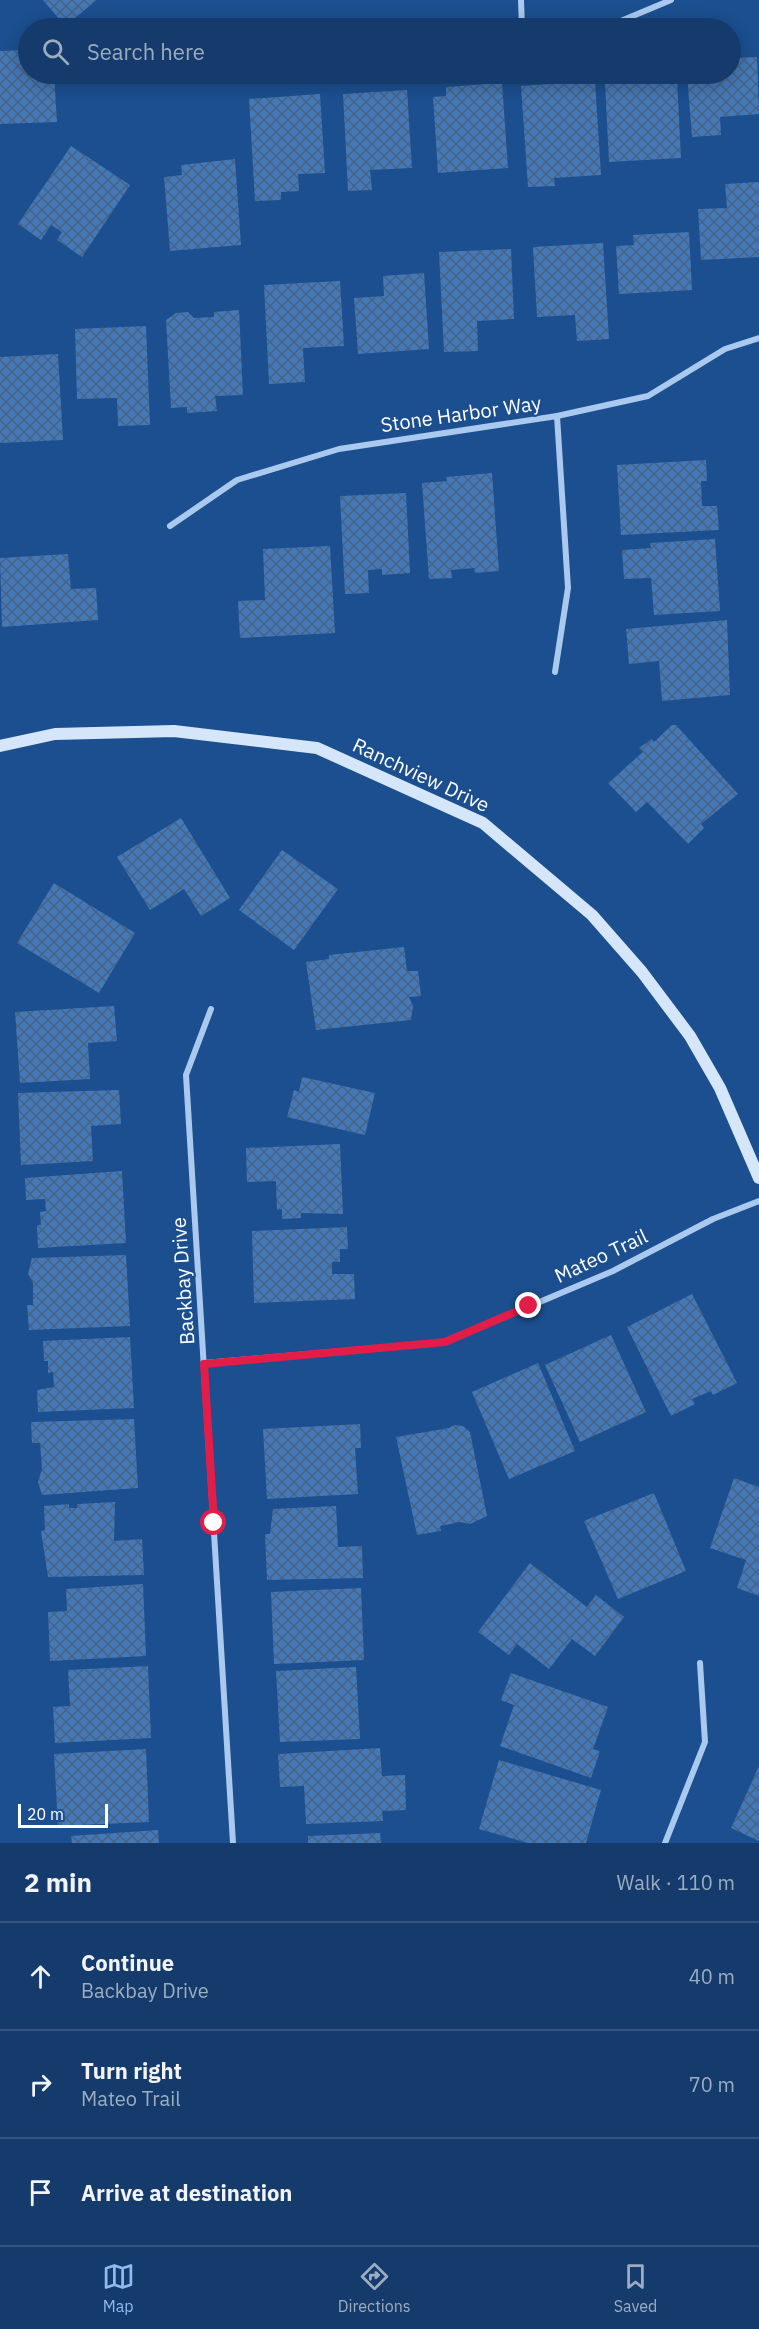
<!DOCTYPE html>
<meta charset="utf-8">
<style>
body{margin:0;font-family:"IBM Plex Sans",sans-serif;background:#1d4271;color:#f1f3f6}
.scale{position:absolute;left:18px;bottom:15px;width:90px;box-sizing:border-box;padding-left:6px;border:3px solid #fff;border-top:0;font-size:16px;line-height:21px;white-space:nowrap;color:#fff;-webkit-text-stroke:4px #1b4f8f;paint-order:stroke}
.stop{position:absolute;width:18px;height:18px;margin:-14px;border:4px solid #e11d48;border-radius:50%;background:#fff}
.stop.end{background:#e11d48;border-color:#fff;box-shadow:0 2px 6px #0008}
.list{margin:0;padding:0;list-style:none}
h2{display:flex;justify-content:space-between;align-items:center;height:78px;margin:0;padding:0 24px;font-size:26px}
h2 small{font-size:20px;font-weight:400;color:#9dadc1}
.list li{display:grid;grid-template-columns:39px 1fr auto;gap:18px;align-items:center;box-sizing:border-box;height:108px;padding:0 24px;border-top:2px solid #33557e}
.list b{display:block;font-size:22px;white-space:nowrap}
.list p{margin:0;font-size:20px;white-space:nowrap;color:#9dadc1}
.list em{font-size:20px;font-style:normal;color:#9dadc1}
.icon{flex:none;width:33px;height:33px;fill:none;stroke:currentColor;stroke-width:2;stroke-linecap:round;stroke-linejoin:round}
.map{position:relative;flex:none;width:759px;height:1843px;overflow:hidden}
.search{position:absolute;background:#143b6b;box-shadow:0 3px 15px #0003;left:18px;right:18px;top:18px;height:66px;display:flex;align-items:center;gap:15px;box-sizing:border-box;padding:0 21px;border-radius:33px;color:#9dadc1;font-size:22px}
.sheet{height:402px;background:#143b6b}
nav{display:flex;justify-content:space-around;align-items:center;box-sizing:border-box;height:84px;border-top:2px solid #33557e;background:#143b6b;font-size:16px;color:#9dadc1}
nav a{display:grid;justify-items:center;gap:3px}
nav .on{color:#90b9f0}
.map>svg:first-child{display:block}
</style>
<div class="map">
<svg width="759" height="1843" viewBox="0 0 759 1843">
<defs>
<pattern id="building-cross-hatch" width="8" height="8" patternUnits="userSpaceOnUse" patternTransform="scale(1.5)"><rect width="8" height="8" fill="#4478b7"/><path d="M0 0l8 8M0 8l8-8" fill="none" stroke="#486282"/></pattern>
</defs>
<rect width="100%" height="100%" fill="#1b4f8f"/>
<g fill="url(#building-cross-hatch)">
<polygon points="43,0 97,0 65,26"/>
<polygon points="28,50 28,74 54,74 57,122 0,124 0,51"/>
<polygon points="757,57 759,114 720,117 721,135 692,137 687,74 730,74 730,58"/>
<polygon points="677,79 681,158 609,162 605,82"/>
<polygon points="595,81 601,175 554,178 555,186 528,187 521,86"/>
<polygon points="502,83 508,168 438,173 433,97 446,96 446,87"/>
<polygon points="407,90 412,168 370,170 372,190 348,191 343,94"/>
<polygon points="320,94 325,173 298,174 299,191 281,192 281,200 255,201 249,99"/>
<polygon points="71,146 130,185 82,257 57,240 62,232 51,225 41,240 18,224"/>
<polygon points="235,159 241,245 170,251 164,177 182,175 181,165"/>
<polygon points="759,182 759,257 701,260 698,209 727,208 725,184"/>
<polygon points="689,232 692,290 619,294 616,246 634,245 633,235"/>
<polygon points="603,243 609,339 577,341 575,315 537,317 533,247"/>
<polygon points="511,249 514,319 477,321 478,351 444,352 439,252"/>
<polygon points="424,273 429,349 358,354 354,298 384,296 383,276"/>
<polygon points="340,281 344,346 303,348 305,382 269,384 264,285"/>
<polygon points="239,310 243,395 215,396 217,411 187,413 187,407 171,408 166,320 176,313 188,312 194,318 214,317 214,312"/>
<polygon points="146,326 150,425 118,426 117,398 77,399 75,329"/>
<polygon points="58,354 63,440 0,443 0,357"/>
<polygon points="706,460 707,481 701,481 702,506 717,506 719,530 621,535 617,465"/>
<polygon points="492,473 499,571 475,573 474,568 451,570 452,578 429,579 422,483 447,481 446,477"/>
<polygon points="406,493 410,573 382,575 382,569 368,570 369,593 345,594 340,496"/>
<polygon points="715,539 720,611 654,615 651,578 624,579 622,550 651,548 650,543"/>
<polygon points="330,546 335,633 240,638 238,601 265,600 263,549"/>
<polygon points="68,554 71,589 96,588 98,620 2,627 0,558"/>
<polygon points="727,620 730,695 662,701 659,661 629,664 626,629"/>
<polygon points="672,725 676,725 738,794 701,824 704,828 688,844 647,802 636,812 608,783 643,752 639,748 652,739 654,742"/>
<polygon points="181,818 230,898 201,916 184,889 150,910 117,857"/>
<polygon points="282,850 338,889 294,950 239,910"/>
<polygon points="54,883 135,933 99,993 17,943"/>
<polygon points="404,947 407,971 418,971 421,996 409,997 413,1006 411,1020 316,1030 306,962 329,959 329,955"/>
<polygon points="114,1006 117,1041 88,1043 90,1079 20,1083 15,1012"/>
<polygon points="302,1077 375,1093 365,1135 287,1117 294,1090 299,1092"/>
<polygon points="119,1090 121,1124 91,1126 93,1161 21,1165 18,1093"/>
<polygon points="340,1144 343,1214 301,1213 301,1218 282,1219 282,1209 277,1210 276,1181 247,1182 246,1148"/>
<polygon points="122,1171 126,1243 38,1248 37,1225 41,1225 40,1212 46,1211 45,1199 26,1200 25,1178"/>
<polygon points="347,1227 348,1249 340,1249 340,1262 332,1262 332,1274 354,1274 355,1299 254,1303 252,1231"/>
<polygon points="126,1255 130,1326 29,1330 27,1305 33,1305 33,1283 28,1274 32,1258"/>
<polygon points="692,1294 737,1383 713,1395 711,1391 692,1399 695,1404 671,1416 627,1327"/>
<polygon points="611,1335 646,1412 580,1442 545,1365"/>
<polygon points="130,1337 134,1408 38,1412 37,1390 54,1387 53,1372 48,1373 48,1361 44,1361 43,1341"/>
<polygon points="538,1363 575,1451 509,1479 472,1392"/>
<polygon points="134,1419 138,1488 42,1495 38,1482 42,1469 40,1443 32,1443 31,1422"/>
<polygon points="360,1424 361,1448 355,1448 358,1494 267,1499 263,1429"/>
<polygon points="454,1425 463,1426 470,1432 487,1516 470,1524 460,1522 440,1526 441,1531 417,1535 396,1437 449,1428"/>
<polygon points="734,1478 759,1487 759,1596 737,1588 746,1560 710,1548"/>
<polygon points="654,1493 686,1571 618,1599 584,1521"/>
<polygon points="115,1502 114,1541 142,1539 144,1575 48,1577 41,1531 45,1530 44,1506 69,1504 69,1508 77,1508 77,1504"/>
<polygon points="336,1506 338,1547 362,1546 363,1578 267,1580 265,1534 270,1534 273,1509"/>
<polygon points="530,1563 587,1607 596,1595 624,1617 595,1656 572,1639 549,1669 517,1644 509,1655 478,1632"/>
<polygon points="143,1584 146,1656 50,1661 48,1612 67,1611 66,1589"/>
<polygon points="361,1588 364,1660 274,1664 271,1592"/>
<polygon points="148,1666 151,1738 55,1743 53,1707 70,1706 68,1670"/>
<polygon points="356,1667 360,1739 280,1742 276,1671"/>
<polygon points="511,1673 608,1707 593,1749 600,1751 591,1778 500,1746 514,1705 501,1700"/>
<polygon points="380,1748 382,1776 405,1775 406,1810 382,1811 383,1821 306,1824 304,1786 280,1787 278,1754"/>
<polygon points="146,1749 149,1822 58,1826 54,1754"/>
<polygon points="499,1760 601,1790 586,1843 528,1843 479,1829"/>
<polygon points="759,1766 759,1841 731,1828"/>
<polygon points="158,1830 159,1843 72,1843 71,1836"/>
<polygon points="380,1833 381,1843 308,1843 308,1836"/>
</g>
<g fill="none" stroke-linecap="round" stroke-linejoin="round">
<g stroke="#a9c9ee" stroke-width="6">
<polyline points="521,0 522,28"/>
<polyline points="552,28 616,23 671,0"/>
<polyline points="170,526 237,480 339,449 557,416 648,396 725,349 759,338"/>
<polyline points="555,672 568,588 557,416"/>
<polyline points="211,1009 186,1075 233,1843"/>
<polyline points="204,1363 445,1342 613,1271 713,1219 759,1201"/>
<polyline points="665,1843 705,1742 700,1663"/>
</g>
<polyline stroke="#d6e6fa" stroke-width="12" points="0,746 55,734 174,731 317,748 483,823 592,915 642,972 690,1036 720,1088 759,1178"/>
</g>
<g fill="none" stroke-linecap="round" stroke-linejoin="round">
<polyline stroke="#e11d48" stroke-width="8" points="214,1523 204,1364 445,1342 529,1306"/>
</g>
<g text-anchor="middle" stroke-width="4.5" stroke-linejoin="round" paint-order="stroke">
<g font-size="20" fill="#fff" stroke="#1b4f8f">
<text transform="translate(461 414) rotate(-8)" y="7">Stone Harbor Way</text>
<text transform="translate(421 775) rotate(25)" y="7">Ranchview Drive</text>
<text transform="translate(601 1256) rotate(-25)" y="7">Mateo Trail</text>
<text transform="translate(183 1281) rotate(-94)" y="7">Backbay Drive</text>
</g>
</g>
</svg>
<div class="scale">20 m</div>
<div class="stop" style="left:214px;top:1523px"></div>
<div class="stop end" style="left:529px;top:1306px"></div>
<div class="search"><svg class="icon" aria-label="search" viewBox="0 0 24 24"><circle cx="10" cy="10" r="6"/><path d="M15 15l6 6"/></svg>Search here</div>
</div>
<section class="sheet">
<h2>2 min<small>Walk · 110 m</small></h2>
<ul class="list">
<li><svg class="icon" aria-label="ahead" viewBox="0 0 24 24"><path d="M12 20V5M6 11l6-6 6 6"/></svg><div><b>Continue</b><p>Backbay Drive</p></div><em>40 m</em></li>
<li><svg class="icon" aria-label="right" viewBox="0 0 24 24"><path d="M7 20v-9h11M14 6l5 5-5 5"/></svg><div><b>Turn right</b><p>Mateo Trail</p></div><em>70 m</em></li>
<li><svg class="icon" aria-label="arrive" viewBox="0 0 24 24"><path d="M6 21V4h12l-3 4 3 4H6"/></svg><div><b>Arrive at destination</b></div></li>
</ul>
</section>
<nav>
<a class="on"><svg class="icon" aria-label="map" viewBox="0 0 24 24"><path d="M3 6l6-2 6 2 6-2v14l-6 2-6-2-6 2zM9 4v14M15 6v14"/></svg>Map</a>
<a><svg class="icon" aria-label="directions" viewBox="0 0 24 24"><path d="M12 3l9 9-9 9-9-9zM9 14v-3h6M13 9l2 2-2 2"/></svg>Directions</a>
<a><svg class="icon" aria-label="saved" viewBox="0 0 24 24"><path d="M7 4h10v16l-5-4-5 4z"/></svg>Saved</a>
</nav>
